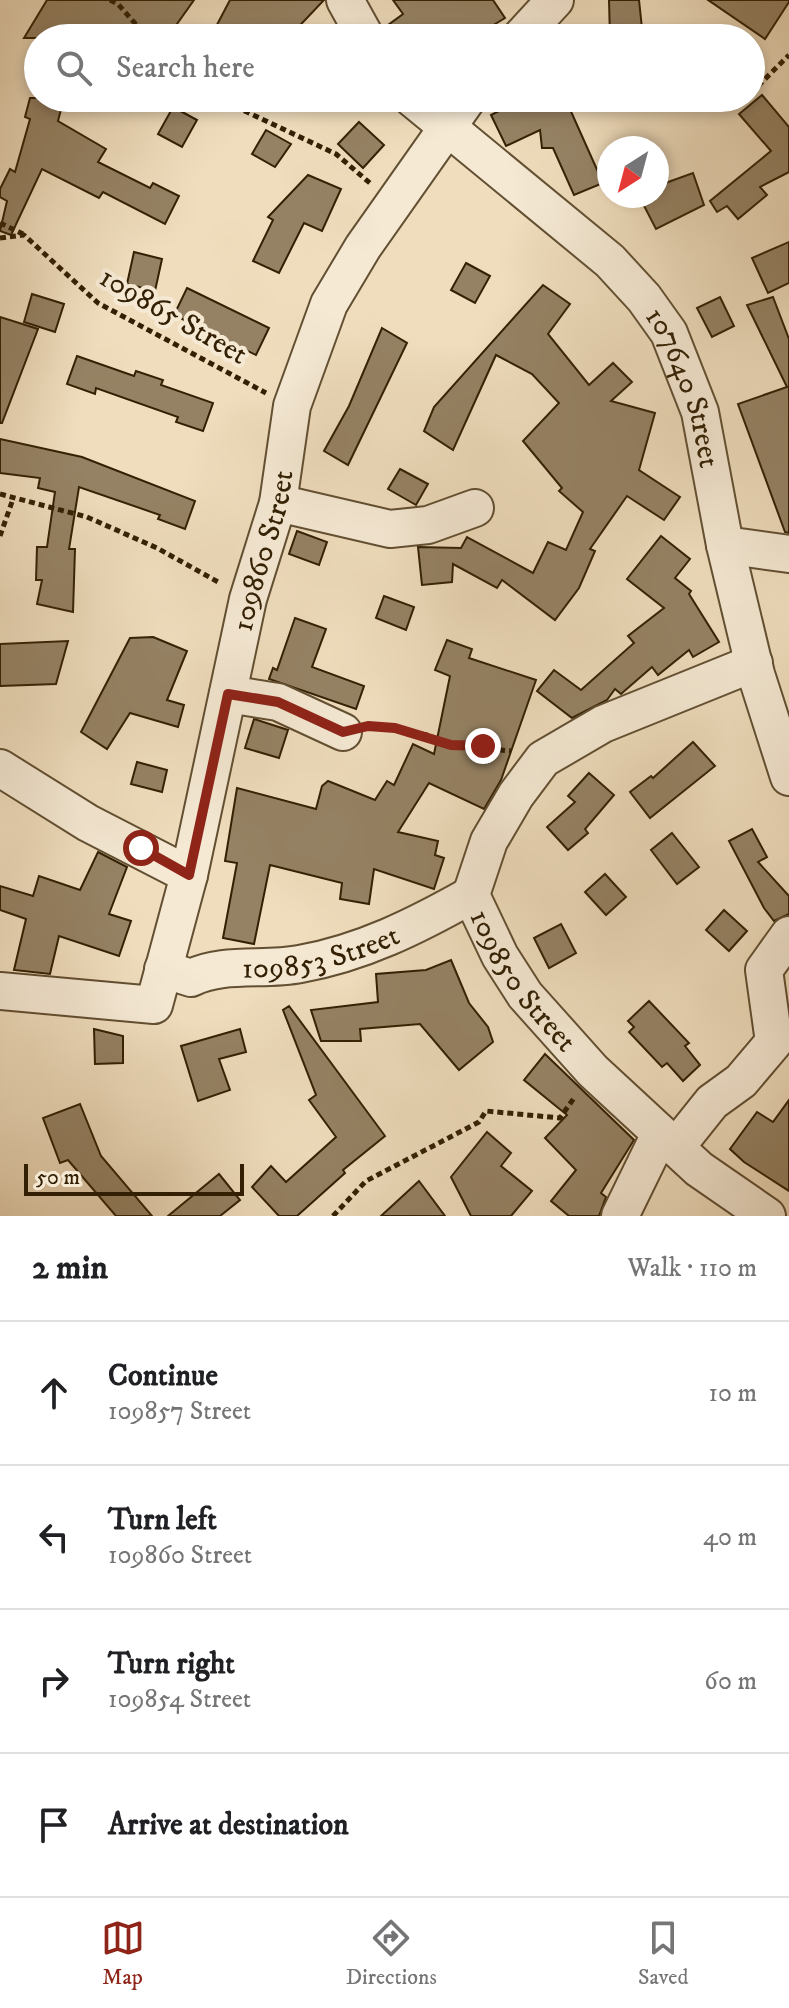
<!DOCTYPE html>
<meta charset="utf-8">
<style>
body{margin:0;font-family:"IM FELL DW Pica",serif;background:#f2f2f2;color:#202124}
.compass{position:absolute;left:597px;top:136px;width:72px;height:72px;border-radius:50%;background:#fff;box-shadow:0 4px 12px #0003;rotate:216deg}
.scale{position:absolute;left:24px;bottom:20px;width:220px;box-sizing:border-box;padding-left:8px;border:4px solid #332004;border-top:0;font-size:22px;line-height:28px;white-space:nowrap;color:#332004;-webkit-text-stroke:6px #f5e9d4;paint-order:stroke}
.stop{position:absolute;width:24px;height:24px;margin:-18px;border:6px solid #8f2418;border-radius:50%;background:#fff}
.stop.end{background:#8f2418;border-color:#fff;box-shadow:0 2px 8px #0008}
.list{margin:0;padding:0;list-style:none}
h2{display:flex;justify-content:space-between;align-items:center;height:104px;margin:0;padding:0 32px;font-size:34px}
h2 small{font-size:26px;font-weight:400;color:#757577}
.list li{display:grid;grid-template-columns:52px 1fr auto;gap:24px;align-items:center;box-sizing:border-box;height:144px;padding:0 32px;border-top:2px solid #e0e0e0}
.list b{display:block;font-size:30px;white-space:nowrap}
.list p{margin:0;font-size:26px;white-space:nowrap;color:#757577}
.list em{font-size:26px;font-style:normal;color:#757577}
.icon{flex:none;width:44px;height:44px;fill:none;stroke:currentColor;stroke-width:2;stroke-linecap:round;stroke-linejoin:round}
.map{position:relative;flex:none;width:789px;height:1216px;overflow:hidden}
.search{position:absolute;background:#fff;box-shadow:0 4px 12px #0003;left:24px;right:24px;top:24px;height:88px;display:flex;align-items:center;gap:20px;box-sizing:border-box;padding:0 28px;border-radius:44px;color:#757577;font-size:30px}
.sheet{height:680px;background:#fff}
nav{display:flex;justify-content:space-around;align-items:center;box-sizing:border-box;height:112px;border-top:2px solid #e0e0e0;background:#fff;font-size:22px;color:#757577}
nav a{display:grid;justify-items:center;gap:4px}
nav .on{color:#8f2418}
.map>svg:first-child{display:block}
</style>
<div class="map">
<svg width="789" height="1216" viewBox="0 0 789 1216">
<rect width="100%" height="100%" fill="#efddbd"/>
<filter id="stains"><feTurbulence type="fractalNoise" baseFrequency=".0025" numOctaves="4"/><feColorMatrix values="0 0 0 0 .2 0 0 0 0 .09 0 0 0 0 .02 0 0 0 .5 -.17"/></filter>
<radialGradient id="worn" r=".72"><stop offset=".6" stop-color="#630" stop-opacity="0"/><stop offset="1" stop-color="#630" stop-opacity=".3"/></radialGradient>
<g fill="#958264" stroke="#332004" stroke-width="2">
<polygon points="47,0 194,0 167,38 24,38"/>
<polygon points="230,0 324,0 288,38 210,38"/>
<polygon points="393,0 493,0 505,18 472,38 387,38 384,28 403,14"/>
<polygon points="609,0 639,0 643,38 610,38"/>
<polygon points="708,0 789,0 789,2 765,39"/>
<polygon points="762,95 789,127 789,172 760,187 767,195 738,219 727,206 717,212 710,201 771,151 739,114"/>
<polygon points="30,98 64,98 58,121 106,149 98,162 150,188 153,183 179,196 165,224 103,192 99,198 42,169 11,235 0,231 7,201 0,197 0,189 10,169 15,172 30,119 25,117"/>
<polygon points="525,98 565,98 603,183 574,195 553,148 542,148 540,130 506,146 491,115"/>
<polygon points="173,107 197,120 182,147 158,134"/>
<polygon points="359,122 384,145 363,168 338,144"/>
<polygon points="266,130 291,144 275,167 252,154"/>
<polygon points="693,173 704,205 656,229 641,200 657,196 657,186"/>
<polygon points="308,175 341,189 322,231 304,223 279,273 253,261 273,220 268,217"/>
<polygon points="789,242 789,283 768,293 752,258"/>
<polygon points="134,252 162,259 155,291 127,284"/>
<polygon points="466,263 490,276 475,303 451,290"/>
<polygon points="543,285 570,304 548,334 589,385 613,363 632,382 611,401 655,413 639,470 680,497 664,520 627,496 590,549 595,551 579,588 555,620 502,580 497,588 453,564 452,582 422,585 418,547 461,548 467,537 533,573 548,542 566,550 583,512 559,491 562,488 523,441 559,403 532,374 496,355 453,450 424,431 434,407"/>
<polygon points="187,288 269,328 256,355 174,315"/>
<polygon points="32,294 64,304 55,332 24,322"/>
<polygon points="720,297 734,326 712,337 697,308"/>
<polygon points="773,297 789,339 789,533 785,532 738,404 787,387 747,305"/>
<polygon points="0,317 38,329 2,423 0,423"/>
<polygon points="382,328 407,343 348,465 324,451 349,406"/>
<polygon points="77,356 134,376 136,371 163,380 161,385 213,403 203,431 176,422 178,417 96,388 95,394 67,384"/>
<polygon points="0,439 82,457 195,501 185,529 158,519 160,515 79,487 69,549 75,549 73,612 37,604 42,580 36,580 37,547 47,547 55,492 38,488 40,478 0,473"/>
<polygon points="400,469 428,484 416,505 388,489"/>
<polygon points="297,531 327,542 319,565 289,554"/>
<polygon points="661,536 690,559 675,578 691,591 689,594 719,642 693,657 689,650 658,675 652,667 621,694 615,689 607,700 572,718 537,691 554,670 581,690 634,643 628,636 664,608 627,579"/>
<polygon points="384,596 414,607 406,630 376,618"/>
<polygon points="295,618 326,629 312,667 364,686 356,709 269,679 273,668 277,670"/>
<polygon points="153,637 187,651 167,700 184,705 178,727 130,713 107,749 81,732 130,638"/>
<polygon points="447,640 472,649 469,658 536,680 501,780 484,809 429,783 398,832 438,841 435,855 444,858 434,889 374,869 369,904 340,899 342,883 270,865 254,944 223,938 237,863 225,861 237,788 316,809 322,786 328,781 375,800 387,781 394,785 413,744 434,754 450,676 435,670"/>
<polygon points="68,641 56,684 0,686 0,644"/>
<polygon points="254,719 288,730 279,758 245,748"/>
<polygon points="693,742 715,766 650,818 630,792 651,776 653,778"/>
<polygon points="137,762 167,770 162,792 131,784"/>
<polygon points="589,773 614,795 585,829 588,833 568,850 547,827 575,802 568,796"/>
<polygon points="752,829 767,857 758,862 789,896 789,914 774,921 764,908 729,841"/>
<polygon points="672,833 699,867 677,884 651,850"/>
<polygon points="98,852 127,867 109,914 131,921 119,956 59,936 50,974 14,970 26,919 0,910 0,886 33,896 39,876 80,890"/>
<polygon points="605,874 626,897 606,915 585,892"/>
<polygon points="724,910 747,931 729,951 706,930"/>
<polygon points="561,924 576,953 549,968 534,938"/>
<polygon points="451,960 469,1003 488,1027 493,1042 459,1070 420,1024 360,1029 361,1041 321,1041 311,1010 378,1002 376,974 426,970"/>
<polygon points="649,1001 689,1043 685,1046 700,1065 683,1081 667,1063 662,1067 629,1032 634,1027 628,1021"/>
<polygon points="289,1006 385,1136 343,1170 345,1173 297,1216 279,1216 252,1187 271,1166 286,1182 336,1137 309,1100 316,1095 283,1010"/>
<polygon points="94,1029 123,1036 123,1063 95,1064"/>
<polygon points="240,1029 246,1052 219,1059 230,1090 198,1101 181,1046"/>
<polygon points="545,1054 634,1140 601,1193 606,1197 599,1216 569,1216 551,1201 576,1170 545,1138 567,1115 524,1080"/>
<polygon points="789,1100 789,1191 744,1162 730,1149 757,1112 773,1122"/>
<polygon points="80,1104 101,1156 152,1216 116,1216 68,1160 60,1163 43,1118"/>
<polygon points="487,1132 511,1153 501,1166 532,1191 511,1216 471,1216 451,1177"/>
<polygon points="219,1174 240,1200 220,1216 168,1216"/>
<polygon points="419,1181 445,1216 381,1216"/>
</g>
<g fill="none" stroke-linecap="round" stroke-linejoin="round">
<g stroke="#624f32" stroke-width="40">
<g id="minor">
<polyline points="345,0 366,38"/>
<polyline points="520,38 555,0"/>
<path id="s1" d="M412 98 610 261 644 298 669 333 700 412 725 545 756 674 789 777"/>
<polyline points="278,503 390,529 428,525 475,508"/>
<polyline points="725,545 789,554"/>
<path id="s2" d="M754 663 603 724 543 759 516 795 489 841 471 895 500 956 525 995 593 1071 699 1169 767 1216"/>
<polyline points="228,694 278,702 343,732"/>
<polyline points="0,768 88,823 189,875"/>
<path id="s3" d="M163 969 191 978C223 962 264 971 300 964 362 953 416 926 471 895"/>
<path id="s4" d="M0 991 154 1005 189 875 248 599 278 503 292 406 329 304 363 247 468 98"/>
<polyline points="676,1147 712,1102 741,1081 774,1042 764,970 789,935"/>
<polyline points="620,1216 660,1134"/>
</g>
</g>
<g stroke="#332004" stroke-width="5" stroke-dasharray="6 4" stroke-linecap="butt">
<polyline points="110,0 118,4 148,38"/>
<polyline points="751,93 789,55"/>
<polyline points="217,98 336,154 371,184"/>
<polyline points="737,105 746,98"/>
<polyline points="0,223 23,234"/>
<polyline points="0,238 24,235 98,303 266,393"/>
<polyline points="0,494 87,517 157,548 220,583"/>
<polyline points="0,536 13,499"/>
<polyline points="372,726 427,735 451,745 511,751"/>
<polyline points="333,1216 366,1181 479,1122 486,1111 560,1118 574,1098"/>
</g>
<use href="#minor" stroke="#f5e9d4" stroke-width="36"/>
</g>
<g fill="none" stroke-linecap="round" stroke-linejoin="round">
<polyline stroke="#8f2418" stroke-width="10" points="141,848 189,875 228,694 278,702 343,732 368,726 395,728 451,745 483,746"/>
</g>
<g text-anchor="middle" stroke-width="8" stroke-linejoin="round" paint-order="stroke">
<g font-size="30" fill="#332004" stroke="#f5e9d4">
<text transform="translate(174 315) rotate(30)" y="10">109865 Street</text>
<text dy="10" stroke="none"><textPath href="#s1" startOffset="406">107640 Street</textPath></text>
<text dy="10" stroke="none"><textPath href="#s4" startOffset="622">109860 Street</textPath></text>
<text dy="10" stroke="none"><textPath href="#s3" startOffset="162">109853 Street</textPath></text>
<text dy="10" stroke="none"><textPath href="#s2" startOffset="488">109850 Street</textPath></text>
</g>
</g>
<rect width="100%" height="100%" filter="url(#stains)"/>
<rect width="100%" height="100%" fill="url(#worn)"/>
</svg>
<svg class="compass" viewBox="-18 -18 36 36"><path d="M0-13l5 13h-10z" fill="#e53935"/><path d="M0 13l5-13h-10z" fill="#757577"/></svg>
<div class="scale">50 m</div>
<div class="stop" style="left:141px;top:848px"></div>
<div class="stop end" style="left:483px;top:746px"></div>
<div class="search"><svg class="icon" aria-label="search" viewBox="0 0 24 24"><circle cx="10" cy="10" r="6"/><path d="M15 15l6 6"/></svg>Search here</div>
</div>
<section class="sheet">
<h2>2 min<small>Walk · 110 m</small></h2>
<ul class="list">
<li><svg class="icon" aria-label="ahead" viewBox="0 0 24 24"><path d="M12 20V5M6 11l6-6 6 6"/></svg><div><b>Continue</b><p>109857 Street</p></div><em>10 m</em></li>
<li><svg class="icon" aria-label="left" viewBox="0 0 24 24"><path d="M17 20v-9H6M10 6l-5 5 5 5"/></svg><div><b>Turn left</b><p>109860 Street</p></div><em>40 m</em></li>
<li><svg class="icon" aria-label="right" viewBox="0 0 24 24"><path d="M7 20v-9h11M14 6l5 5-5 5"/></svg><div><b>Turn right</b><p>109854 Street</p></div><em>60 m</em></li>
<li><svg class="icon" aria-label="arrive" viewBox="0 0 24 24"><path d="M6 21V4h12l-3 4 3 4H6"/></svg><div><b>Arrive at destination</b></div></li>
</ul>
</section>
<nav>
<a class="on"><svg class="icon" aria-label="map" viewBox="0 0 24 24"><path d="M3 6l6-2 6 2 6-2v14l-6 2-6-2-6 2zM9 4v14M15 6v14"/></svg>Map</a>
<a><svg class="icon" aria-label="directions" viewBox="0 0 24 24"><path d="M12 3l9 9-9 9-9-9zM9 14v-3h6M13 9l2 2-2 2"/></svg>Directions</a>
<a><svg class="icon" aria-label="saved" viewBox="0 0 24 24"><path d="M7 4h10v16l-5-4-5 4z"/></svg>Saved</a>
</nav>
